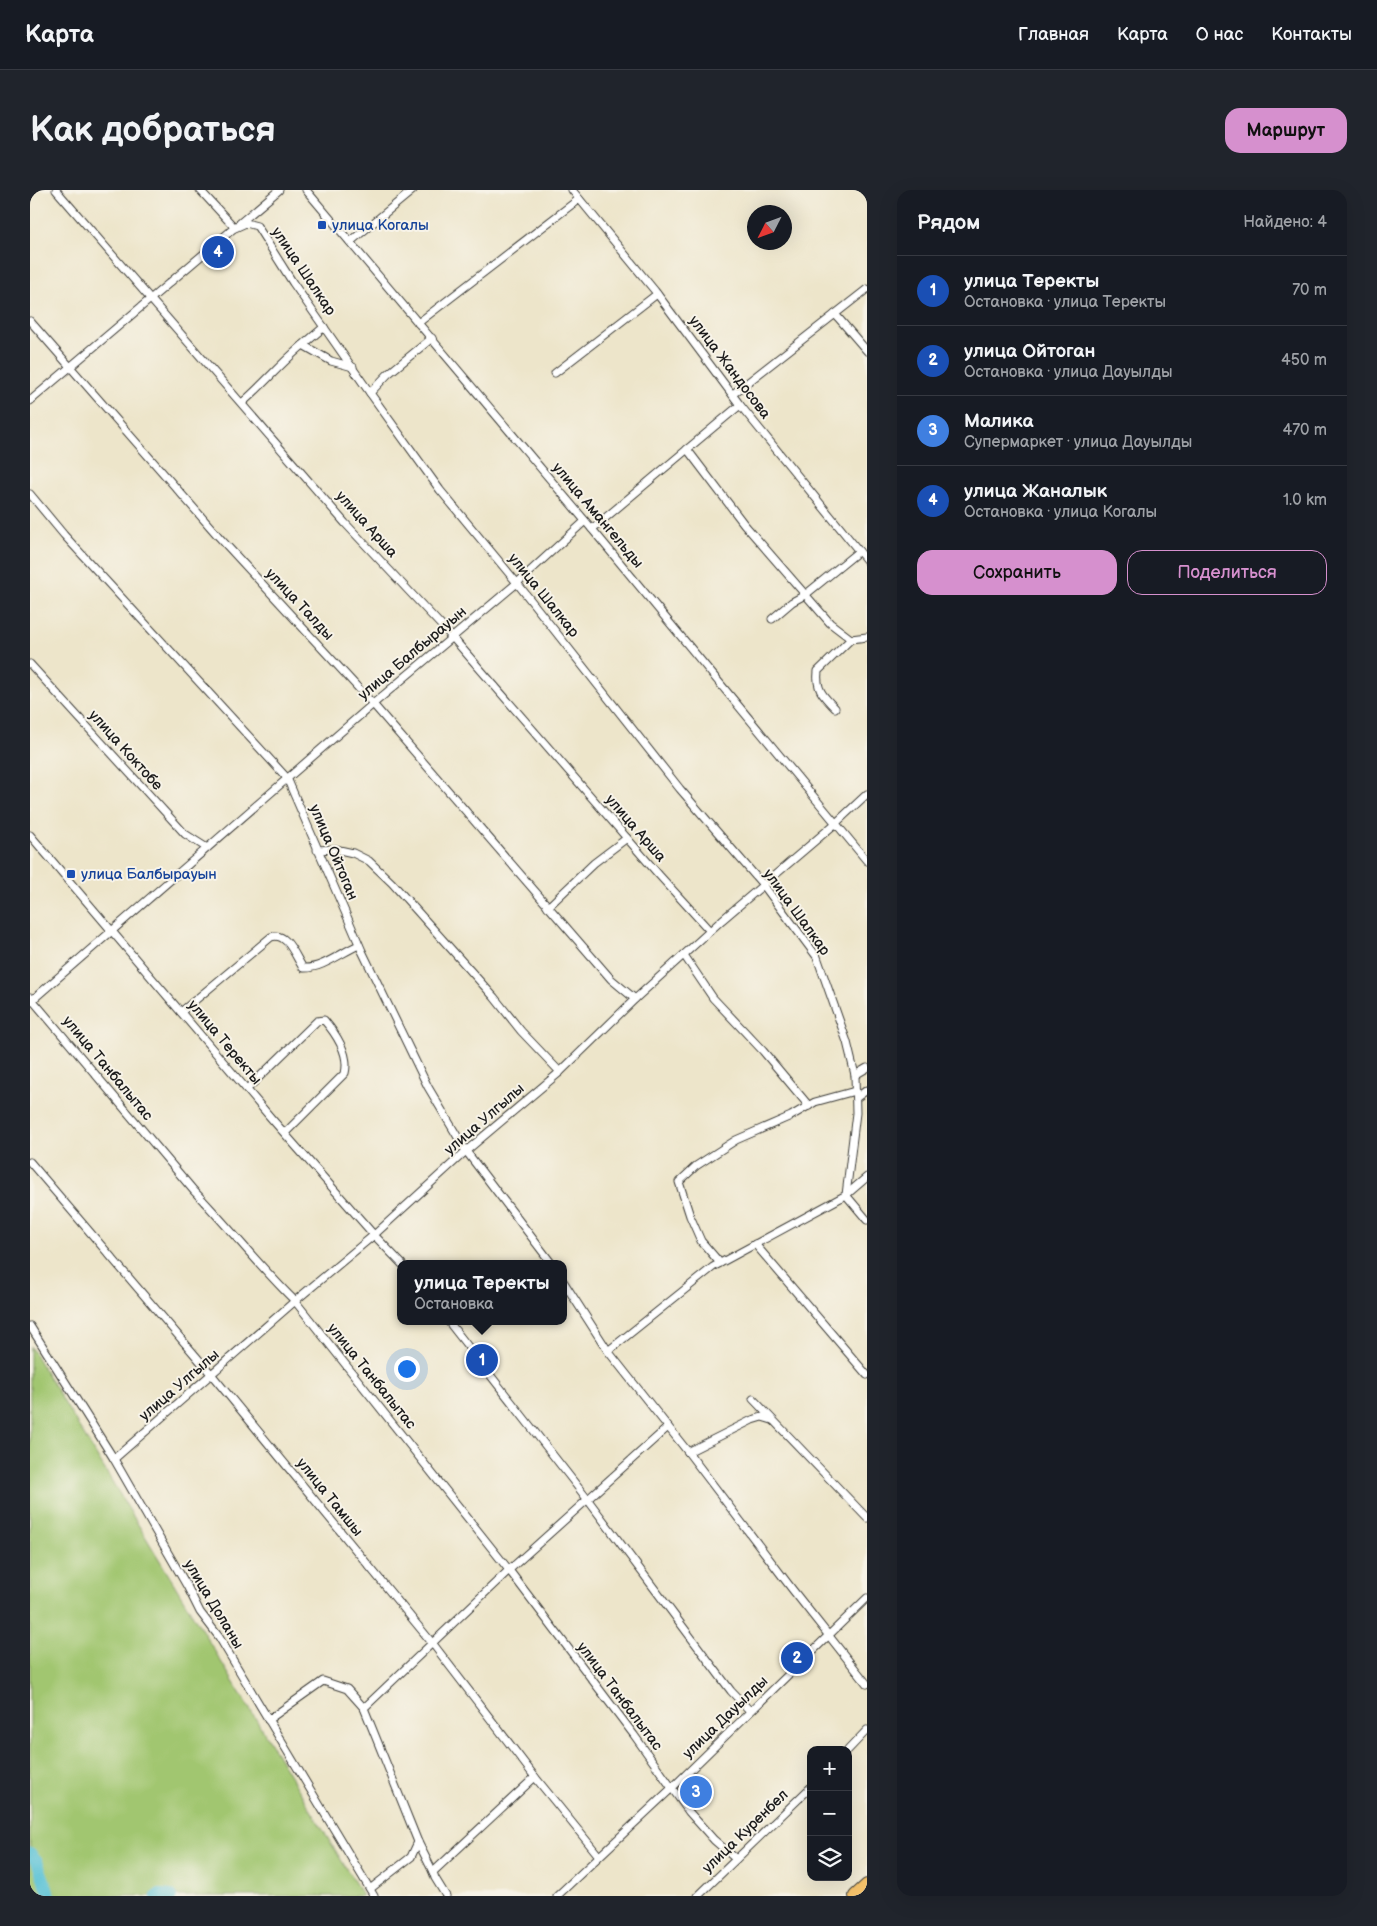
<!DOCTYPE html>
<html lang="ru">
<meta charset="utf-8">
<style>
body{margin:0;font-family:"Balsamiq Sans",sans-serif;background:#20242c;color:#f1f3f6}
.controls{position:absolute;right:15px;bottom:15px;display:grid;overflow:hidden;border-radius:10px;box-shadow:0 5px 20px #0002}
.controls button{width:45px;height:45px;display:grid;place-items:center;padding:0;border:0;border-bottom:1px solid #363941;background:#171b24;color:#f1f3f6;font:25px sans-serif}
.compass{position:absolute;left:717px;top:15px;width:45px;height:45px;border-radius:50%;background:#171b24;box-shadow:0 5px 20px #0002;rotate:228deg}
.you{position:absolute;left:376px;top:1178px;width:18px;height:18px;margin:-12px;border:4px solid #fff;border-radius:50%;background:#1a73e8;box-shadow:0 0 0 8px #1a73e833}
.badge{display:grid;place-items:center;width:32px;height:32px;border-radius:50%;background:#d690ce;color:#fff;font-size:16px;font-weight:700}
.pin{position:absolute;translate:-50% -50%;border:2px solid #fff;box-shadow:0 1px 5px #0006}
.popup{position:absolute;left:367px;top:1070px;width:170px;height:65px;box-sizing:border-box;display:grid;place-content:center;border-radius:10px;background:#171b24;filter:drop-shadow(0 1px 4px #0005);font-size:16px;white-space:nowrap;color:#9ea1a6}
.popup b{font-size:19px;color:#f1f3f6}
.popup::after{content:'';position:absolute;left:50%;top:100%;margin-left:-10px;border:10px solid transparent;border-top-color:#171b24}
.list{margin:0;padding:0;list-style:none}
h2{display:flex;justify-content:space-between;align-items:center;height:65px;margin:0;padding:0 20px;font-size:21px}
h2 small{font-size:16px;font-weight:400;color:#9ea1a6}
.list li{display:grid;grid-template-columns:32px 1fr auto;gap:15px;align-items:center;box-sizing:border-box;height:70px;padding:0 20px;border-top:1px solid #363941}
.list b{display:block;font-size:19px;white-space:nowrap}
.list p{margin:0;font-size:16px;white-space:nowrap;color:#9ea1a6}
.list em{font-size:16px;font-style:normal;color:#9ea1a6}
.actions{display:flex;gap:10px;padding:15px 20px}
.actions a{flex:1;padding:11px 0;border:1px solid #d690ce;border-radius:15px;text-align:center;font-size:18px;color:#d690ce}
.actions .main{background:#d690ce;color:#111}
.icon{flex:none;width:28px;height:28px;fill:none;stroke:currentColor;stroke-width:2;stroke-linecap:round;stroke-linejoin:round}
.map{position:relative;flex:none;width:837px;height:1706px;overflow:hidden;border-radius:15px}
header{display:flex;align-items:center;gap:30px;box-sizing:border-box;height:70px;padding:0 25px;background:#171b24;border-bottom:1px solid #363941}
header strong{font-size:24px}
nav{display:flex;gap:28px;margin-inline-start:auto;font-size:18px}
.intro{display:flex;align-items:center;justify-content:space-between;box-sizing:border-box;height:120px;padding:0 30px}
h1{margin:0;font-size:35px}
.button{padding:12px 22px;border-radius:15px;background:#d690ce;color:#111;font-size:18px;font-weight:700}
main{display:flex;gap:30px;padding:0 30px}
aside{flex:1;background:#171b24;border-radius:15px;box-shadow:0 5px 20px #0002}
.map>svg:first-child{display:block}
</style>
<header>
<strong>Карта</strong>
<nav><a>Главная</a><a>Карта</a><a>О нас</a><a>Контакты</a></nav>
</header>
<div class="intro"><h1>Как добраться</h1><a class="button">Маршрут</a></div>
<main>
<div class="map">
<svg width="837" height="1706" viewBox="0 0 837 1706">
<rect width="100%" height="100%" fill="#f7f3e8"/>
<filter id="ink" filterUnits="userSpaceOnUse"><feTurbulence type="fractalNoise" baseFrequency=".02" numOctaves="2"/><feDisplacementMap in="SourceGraphic" scale="10" xChannelSelector="R" yChannelSelector="G"/><feConvolveMatrix kernelMatrix="1 2 1 2 8 2 1 2 1" color-interpolation-filters="sRGB"/></filter>
<filter id="wash" filterUnits="userSpaceOnUse"><feTurbulence type="fractalNoise" baseFrequency=".0096" numOctaves="4" result="noise"/><feDisplacementMap in="SourceGraphic" scale="20" xChannelSelector="R" yChannelSelector="G"/><feGaussianBlur stdDeviation="1.12" result="paint"/><feColorMatrix in="noise" values="0 0 0 0 0 0 0 0 0 0 0 0 0 0 0 0 0 1.4 0 .05"/><feComposite in="paint" operator="in"/></filter>
<g filter="url(#wash)">
<rect width="100%" height="100%" fill="#ede5ca"/>
<polygon fill="#a1c670" stroke="#5e7146" points="0,1156 333,1706 0,1706"/>
<g fill="none" stroke-linecap="round" stroke-linejoin="round">
<g stroke="#5ac2d6" stroke-width="12">
<polyline points="0,1663 7,1671 20,1706"/>
<polyline points="127,1706 130,1705 141,1706"/>
</g>
</g>
</g>
<g filter="url(#ink)">
<g fill="none" stroke-linecap="round" stroke-linejoin="round">
<g stroke="#3b3a36" stroke-width="9">
<g id="street">
<polyline points="26,0 315,333 423,448 629,685 680,741"/>
<polyline points="170,0 205,38 216,33 227,36 263,93 340,203 410,300 487,393 650,599 734,696 787,767 817,852 825,885 826,923 816,1005 837,1030"/>
<polyline points="276,0 562,339 837,671"/>
<polyline points="542,0 625,101 710,215 837,371"/>
<polyline points="320,52 383,0"/>
<polyline points="805,124 837,161"/>
<polyline points="0,131 189,347 343,514 581,789 605,809"/>
<polyline points="388,133 549,9"/>
<polyline points="273,155 294,137"/>
<polyline points="525,183 627,104"/>
<polyline points="340,203 358,184 402,148"/>
<polyline points="703,204 837,99"/>
<polyline points="0,211 249,0"/>
<path d="M212 213C233 195 251 173 273 155L301 171 323 177"/>
<polyline points="657,259 714,334 800,433 821,449 837,447"/>
<polyline points="0,304 34,345 257,588 332,761 398,897 436,961 522,1074"/>
<polyline points="562,339 710,215"/>
<polyline points="742,429 762,412 775,405 829,361"/>
<polyline points="0,474 155,644 177,658"/>
<path d="M805 518C792 505 786 499 788 481L821 449"/>
<polyline points="0,645 241,928 344,1045 372,1074"/>
<polyline points="287,660 305,659 323,663 339,671 362,693 464,807 491,841 530,882"/>
<polyline points="518,717 564,673 597,648"/>
<polyline points="654,765 683,808 733,861 779,916"/>
<path d="M0 807 164 1001C199 1037 229 1076 265 1111L479 1380 604 1545 659 1622 684 1650 706 1669"/>
<polyline points="0,812 343,514 487,393 555,331"/>
<path d="M151 822 241 747C257 741 265 766 273 778 292 779 312 762 329 755"/>
<polyline points="825,885 837,878"/>
<path d="M217 899 287 831 294 830C306 844 320 864 315 883L255 943"/>
<polyline points="826,908 837,900"/>
<polyline points="0,972 182,1185 403,1454 505,1587 569,1666"/>
<polyline points="725,1054 837,1185"/>
<polyline points="690,1073 671,1051 660,1026 649,992 666,976 706,950 761,926 785,912 825,901"/>
<polyline points="533,1091 578,1161 658,1262 762,1399 837,1494"/>
<polyline points="418,1131 558,1310 701,1501 720,1521"/>
<polyline points="0,1136 84,1269 157,1396 170,1422 189,1447 344,1706"/>
<polyline points="578,1161 683,1077 816,1005 837,987"/>
<polyline points="723,1209 837,1328"/>
<polyline points="658,1262 722,1230 732,1227 742,1230"/>
<polyline points="84,1269 265,1111 344,1045 436,961 530,882 605,809 692,730 806,633 837,604"/>
<polyline points="334,1518 388,1652 403,1682"/>
<polyline points="238,1530 293,1491 317,1499 334,1518 479,1380 638,1237"/>
<polyline points="818,1560 837,1540"/>
<polyline points="340,1699 381,1667 388,1652"/>
<polyline points="416,1706 405,1688 403,1682 505,1587"/>
<polyline points="527,1706 643,1597 837,1408"/>
<polyline points="668,1706 781,1597"/>
</g>
</g>
<g stroke="#3b3a36" stroke-width="14">
<polyline id="highway" points="825,1706 837,1695"/>
</g>
<use href="#street" stroke="#fff" stroke-width="7"/>
<use href="#highway" stroke="#f4c16b" stroke-width="12"/>
</g>
</g>
<g fill="#1a4fb4" stroke="#f7f3e8" stroke-width="2">
<rect x="287" y="30" width="10" height="10" rx="2.5"/>
<rect x="36" y="679" width="10" height="10" rx="2.5"/>
</g>
<g text-anchor="middle" stroke-width="4" stroke-linejoin="round" paint-order="stroke">
<g font-size="15" fill="#164399" stroke="#f7f3e8" text-anchor="start">
<text x="302" y="40">улица Когалы</text>
<text x="51" y="689">улица Балбырауын</text>
</g>
<g font-size="15" fill="#1c1c1c" stroke="#f7f3e8">
<text transform="translate(274 81) rotate(56)" y="5">улица Шалкар</text>
<text transform="translate(700 177) rotate(53)" y="5">улица Жандосова</text>
<text transform="translate(568 325) rotate(50)" y="5">улица Амангельды</text>
<text transform="translate(337 334) rotate(48)" y="5">улица Арша</text>
<text transform="translate(514 405) rotate(51)" y="5">улица Шалкар</text>
<text transform="translate(270 414) rotate(47)" y="5">улица Талды</text>
<text transform="translate(382 463) rotate(-40)" y="5">улица Балбырауын</text>
<text transform="translate(96 560) rotate(48)" y="5">улица Коктобе</text>
<text transform="translate(606 638) rotate(49)" y="5">улица Арша</text>
<text transform="translate(304 662) rotate(67)" y="5">улица Ойтоган</text>
<text transform="translate(767 722) rotate(54)" y="5">улица Шалкар</text>
<text transform="translate(195 852) rotate(50)" y="5">улица Теректы</text>
<text transform="translate(78 878) rotate(50)" y="5">улица Танбалытас</text>
<text transform="translate(454 929) rotate(-41)" y="5">улица Улгылы</text>
<text transform="translate(342 1186) rotate(51)" y="5">улица Танбалытас</text>
<text transform="translate(149 1195) rotate(-41)" y="5">улица Улгылы</text>
<text transform="translate(300 1307) rotate(51)" y="5">улица Тамшы</text>
<text transform="translate(184 1414) rotate(59)" y="5">улица Доланы</text>
<text transform="translate(590 1506) rotate(53)" y="5">улица Танбалытас</text>
<text transform="translate(695 1527) rotate(-44)" y="5">улица Дауылды</text>
<text transform="translate(715 1641) rotate(-44)" y="5">улица Куренбел</text>
</g>
</g>
</svg>
<div class="controls">
<button>+</button>
<button>−</button>
<button><svg class="icon" aria-label="layers" viewBox="0 0 24 24"><path d="M12 4l9 5-9 5-9-5zM3 14l9 5 9-5"/></svg></button>
</div>
<svg class="compass" viewBox="-18 -18 36 36"><path d="M0-13l5 13h-10z" fill="#e53935"/><path d="M0 13l5-13h-10z" fill="#9ea1a6"/></svg>
<div class="you"></div>
<div class="pin badge" style="left:452px;top:1170px;background:#1a4fb4">1</div>
<div class="popup"><b>улица Теректы</b>Остановка</div>
<div class="pin badge" style="left:767px;top:1468px;background:#1a4fb4">2</div>
<div class="pin badge" style="left:666px;top:1602px;background:#3f7fe0">3</div>
<div class="pin badge" style="left:188px;top:62px;background:#1a4fb4">4</div>
</div>
<aside>
<h2>Рядом<small>Найдено: 4</small></h2>
<ul class="list">
<li><span class="badge" style="background:#1a4fb4">1</span><div><b>улица Теректы</b><p>Остановка · улица Теректы</p></div><em>70 m</em></li>
<li><span class="badge" style="background:#1a4fb4">2</span><div><b>улица Ойтоган</b><p>Остановка · улица Дауылды</p></div><em>450 m</em></li>
<li><span class="badge" style="background:#3f7fe0">3</span><div><b>Малика</b><p>Супермаркет · улица Дауылды</p></div><em>470 m</em></li>
<li><span class="badge" style="background:#1a4fb4">4</span><div><b>улица Жаналык</b><p>Остановка · улица Когалы</p></div><em>1.0 km</em></li>
</ul>
<div class="actions"><a class="main">Сохранить</a><a>Поделиться</a></div>
</aside>
</main>
